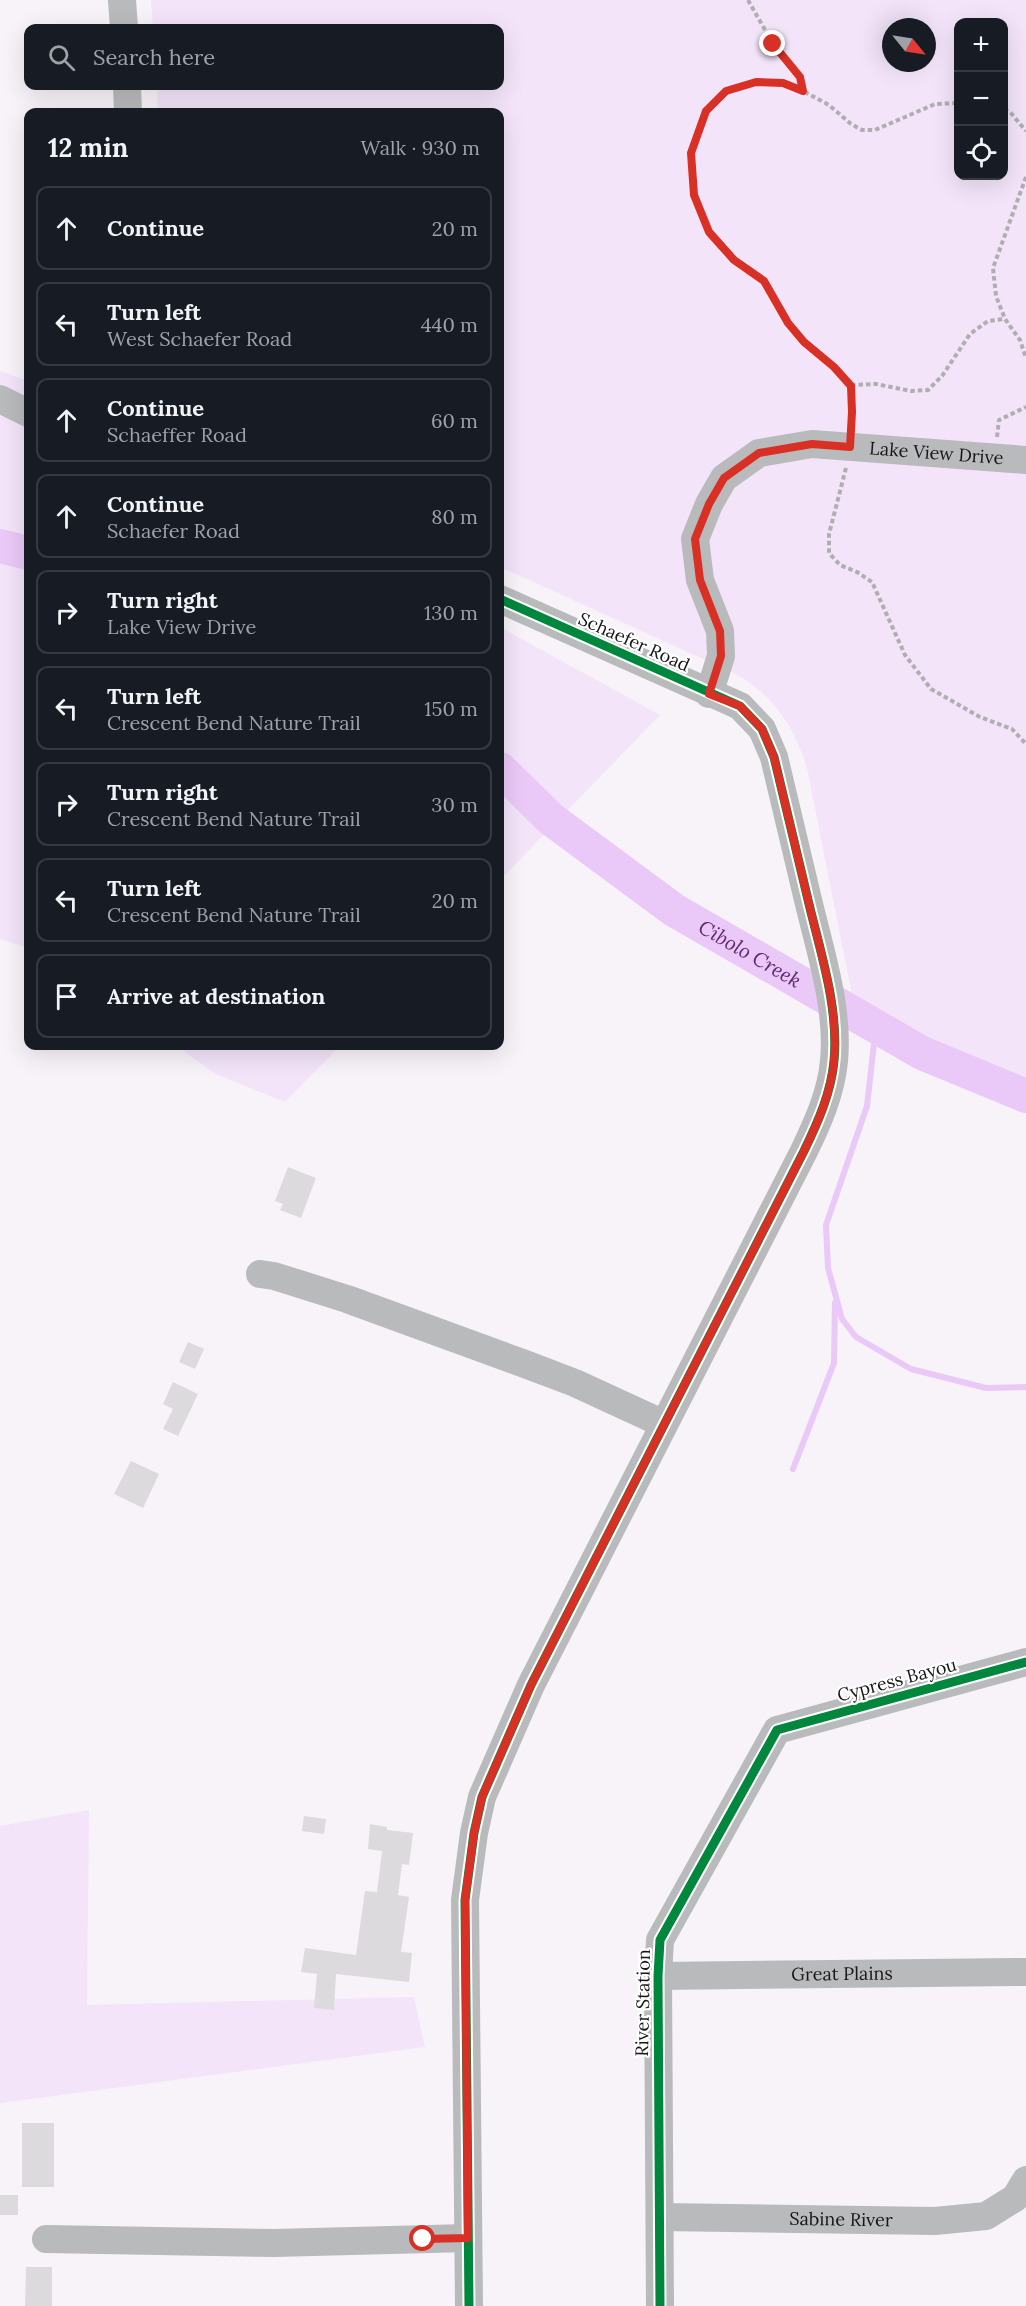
<!DOCTYPE html>
<meta charset="utf-8">
<style>
body{margin:0;font-family:Lora,serif;background:#242831;color:#f1f3f6}
.controls{position:absolute;right:18px;top:18px;display:grid;overflow:hidden;border-radius:12px;box-shadow:0 6px 24px #0002}
.controls button{width:54px;height:54px;display:grid;place-items:center;padding:0;border:0;border-bottom:2px solid #363941;background:#171b24;color:#f1f3f6;font:30px sans-serif}
.compass{position:absolute;left:882px;top:18px;width:54px;height:54px;border-radius:50%;background:#171b24;box-shadow:0 6px 24px #0002;rotate:120deg}
.stop{position:absolute;width:18px;height:18px;margin:-14px;border:4px solid #d93025;border-radius:50%;background:#fff}
.stop.end{background:#d93025;border-color:#fff;box-shadow:0 2px 6px #0008}
.list{margin:0;padding:0;list-style:none}
h2{display:flex;justify-content:space-between;align-items:center;height:78px;margin:0;padding:0 24px;font-size:26px}
h2 small{font-size:20px;font-weight:400;color:#9ea1a6}
.list li{display:grid;grid-template-columns:39px 1fr auto;gap:18px;align-items:center;box-sizing:border-box;height:84px;margin:0 12px 12px;padding:0 12px;border:2px solid #363941;border-radius:12px}
.list b{display:block;font-size:22px;white-space:nowrap}
.list p{margin:0;font-size:20px;white-space:nowrap;color:#9ea1a6}
.list em{font-size:20px;font-style:normal;color:#9ea1a6}
.icon{flex:none;width:33px;height:33px;fill:none;stroke:currentColor;stroke-width:2;stroke-linecap:round;stroke-linejoin:round}
.map{position:relative;flex:none;width:1026px;height:2306px;overflow:hidden}
.search{position:absolute;background:#171b24;box-shadow:0 6px 24px #0002;left:24px;top:24px;width:480px;height:66px;display:flex;align-items:center;gap:15px;box-sizing:border-box;padding:0 21px;border-radius:12px;color:#9ea1a6;font-size:22px}
.panel{position:absolute;background:#171b24;box-shadow:0 6px 24px #0002;left:24px;top:108px;width:480px;height:942px;border-radius:12px}
.map>svg:first-child{display:block}
</style>
<div class="map">
<svg width="1026" height="2306" viewBox="0 0 1026 2306">
<rect width="100%" height="100%" fill="#f7f3f9"/>
<g fill="#f3e4f9" fill-rule="evenodd">
<path d="M151 0H1026V1096L922 1053 856 1015 807 768C794 726 773 694 734 673L500 567V112H158L157 86H500V28H153ZM958 22H1004V176H958ZM891 27H927V63H891Z"/>
<polygon points="0,371 28,381 28,948 0,939"/>
<polygon points="500,627 660,715 500,880"/>
<polygon points="176,1046 340,1046 285,1102 216,1074"/>
<polygon points="89,1810 87,2005 414,1997 425,2047 0,2103 0,1826"/>
</g>
<g fill="none" stroke-linecap="round" stroke-linejoin="round">
<g stroke="#eac8f7" stroke-width="6">
<polyline points="876,1026 867,1106 826,1225 828,1268 842,1319 856,1337 911,1369 986,1388 1026,1387"/>
<polyline points="793,1469 834,1363 835,1303"/>
</g>
<g stroke="#eac8f7" stroke-width="34">
<polyline points="0,546 28,553"/>
<path id="s1" d="M500 769 551 819 674 910 922 1053 1026 1096"/>
</g>
</g>
<g fill="#dddade">
<polygon points="288,1167 316,1178 301,1218 280,1210 283,1204 275,1201"/>
<polygon points="188,1342 204,1349 195,1369 179,1362"/>
<polygon points="173,1382 198,1394 178,1436 163,1429 173,1409 163,1404"/>
<polygon points="131,1461 159,1474 143,1508 114,1494"/>
<polygon points="304,1816 326,1819 324,1834 302,1831"/>
<polygon points="370,1824 387,1827 387,1830 413,1833 409,1865 402,1864 398,1895 409,1897 401,1952 412,1953 409,1982 336,1974 334,2010 314,2008 317,1974 301,1972 305,1948 356,1955 365,1891 377,1892 382,1851 368,1849"/>
<rect x="22" y="2123" width="32" height="64"/>
<rect x="0" y="2195" width="18" height="20"/>
<polygon points="26,2267 52,2267 52,2306 25,2306"/>
</g>
<g fill="none" stroke-linecap="round" stroke-linejoin="round">
<g stroke="#afafb1" stroke-width="4" stroke-dasharray="4.5 3" stroke-linecap="butt">
<polyline points="748,0 773,44 800,77 803,90"/>
<polyline points="1004,109 1010,112 1026,131"/>
<polyline points="1026,177 993,268 996,296 1005,319 1020,340 1026,358"/>
<polyline points="851,385 876,384 911,391 928,390 942,376 970,334 988,321 1005,319"/>
<polyline points="852,425 851,385 834,367 804,342 788,323 764,281 734,260 709,232 694,195 691,153 706,111 726,91 756,83 783,83 803,91 829,105 851,124 862,130 875,130 935,104 958,103"/>
<polyline points="997,437 999,420 1026,407"/>
<polyline points="846,468 829,534 829,553 840,565 857,572 872,582 905,655 931,689 980,717 1012,729 1026,744"/>
</g>
<g stroke="#b9babb" stroke-width="28">
<polyline points="122,0 124,28"/>
<polyline points="127,86 128,112"/>
<polyline points="0,399 28,413"/>
<path id="s2" d="M709 694 721 656 720 631 700 580 695 539 709 504 724 478 759 453 812 444 1026 460"/>
<polyline points="260,1274 274,1276 347,1299 525,1364 575,1383 664,1424"/>
<path id="s3" d="M658 1976 1026 1972"/>
<path id="s4" d="M661 2217 935 2221 986 2216 1015 2198 1026 2180"/>
<polyline points="46,2239 274,2243 468,2238"/>
<path d="M469 2306 465 1900 474 1833 482 1797 531 1685 804 1151C818 1122 831 1093 834 1061 839 1009 821 954 809 904 797 855 786 806 774 757L762 729 740 706 500 599"/>
<polyline points="660,2306 658,1976 660,1940 777,1730 1026,1662"/>
</g>
<g stroke="#fff" stroke-width="13">
<g id="cycleway">
<path d="M469 2306 465 1900 474 1833 482 1797 531 1685 804 1151C818 1122 831 1093 834 1061 839 1009 821 954 809 904 797 855 786 806 774 757L762 729 740 706 500 599"/>
<polyline points="660,2306 658,1976 660,1940 777,1730 1026,1662"/>
</g>
</g>
<use href="#cycleway" stroke="#00873e" stroke-width="9"/>
</g>
<g fill="none" stroke-linecap="round" stroke-linejoin="round">
<path stroke="#d93025" stroke-width="8" d="M423 2239 468 2238 465 1900 474 1833 482 1797 531 1685 804 1151C818 1122 831 1093 834 1061 839 1009 821 954 809 904 797 855 786 806 774 757L762 729 740 706 709 694 721 656 720 631 700 580 695 539 709 504 724 478 759 453 812 444 850 447 852 412 851 386 834 367 804 342 788 323 764 281 734 260 709 232 694 195 691 153 706 111 726 91 756 82 783 83 803 91 800 77 773 44"/>
</g>
<g text-anchor="middle" stroke-width="4.5" stroke-linejoin="round" paint-order="stroke">
<g font-size="18" fill="#181619" stroke="#fff">
<text dy="6" stroke="none"><textPath href="#s2" startOffset="450">Lake View Drive</textPath></text>
<text transform="translate(634 642) rotate(24)" y="6">Schaefer Road</text>
<text transform="translate(897 1680) rotate(-15)" y="6">Cypress Bayou</text>
<text dy="6" stroke="none"><textPath href="#s3" startOffset="184">Great Plains</textPath></text>
<text transform="translate(643 2003) rotate(-89)" y="6">River Station</text>
<text dy="6" stroke="none"><textPath href="#s4" startOffset="180">Sabine River</textPath></text>
</g>
<g font-size="20" font-style="italic" fill="#5f2873" stroke="#fff">
<text dy="7" stroke="none"><textPath href="#s1" startOffset="312">Cibolo Creek</textPath></text>
</g>
</g>
</svg>
<div class="controls">
<button>+</button>
<button>−</button>
<button><svg class="icon" aria-label="locate" viewBox="0 0 24 24"><circle cx="12" cy="12" r="6"/><path d="M12 2v4M12 18v4M2 12h4M18 12h4"/></svg></button>
</div>
<svg class="compass" viewBox="-18 -18 36 36"><path d="M0-13l5 13h-10z" fill="#e53935"/><path d="M0 13l5-13h-10z" fill="#9ea1a6"/></svg>
<div class="stop" style="left:423px;top:2239px"></div>
<div class="stop end" style="left:773px;top:44px"></div>
<div class="search"><svg class="icon" aria-label="search" viewBox="0 0 24 24"><circle cx="10" cy="10" r="6"/><path d="M15 15l6 6"/></svg>Search here</div>
<section class="panel">
<h2>12 min<small>Walk · 930 m</small></h2>
<ul class="list">
<li><svg class="icon" aria-label="ahead" viewBox="0 0 24 24"><path d="M12 20V5M6 11l6-6 6 6"/></svg><div><b>Continue</b></div><em>20 m</em></li>
<li><svg class="icon" aria-label="left" viewBox="0 0 24 24"><path d="M17 20v-9H6M10 6l-5 5 5 5"/></svg><div><b>Turn left</b><p>West Schaefer Road</p></div><em>440 m</em></li>
<li><svg class="icon" aria-label="ahead" viewBox="0 0 24 24"><path d="M12 20V5M6 11l6-6 6 6"/></svg><div><b>Continue</b><p>Schaeffer Road</p></div><em>60 m</em></li>
<li><svg class="icon" aria-label="ahead" viewBox="0 0 24 24"><path d="M12 20V5M6 11l6-6 6 6"/></svg><div><b>Continue</b><p>Schaefer Road</p></div><em>80 m</em></li>
<li><svg class="icon" aria-label="right" viewBox="0 0 24 24"><path d="M7 20v-9h11M14 6l5 5-5 5"/></svg><div><b>Turn right</b><p>Lake View Drive</p></div><em>130 m</em></li>
<li><svg class="icon" aria-label="left" viewBox="0 0 24 24"><path d="M17 20v-9H6M10 6l-5 5 5 5"/></svg><div><b>Turn left</b><p>Crescent Bend Nature Trail</p></div><em>150 m</em></li>
<li><svg class="icon" aria-label="right" viewBox="0 0 24 24"><path d="M7 20v-9h11M14 6l5 5-5 5"/></svg><div><b>Turn right</b><p>Crescent Bend Nature Trail</p></div><em>30 m</em></li>
<li><svg class="icon" aria-label="left" viewBox="0 0 24 24"><path d="M17 20v-9H6M10 6l-5 5 5 5"/></svg><div><b>Turn left</b><p>Crescent Bend Nature Trail</p></div><em>20 m</em></li>
<li><svg class="icon" aria-label="arrive" viewBox="0 0 24 24"><path d="M6 21V4h12l-3 4 3 4H6"/></svg><div><b>Arrive at destination</b></div></li>
</ul>
</section>
</div>
